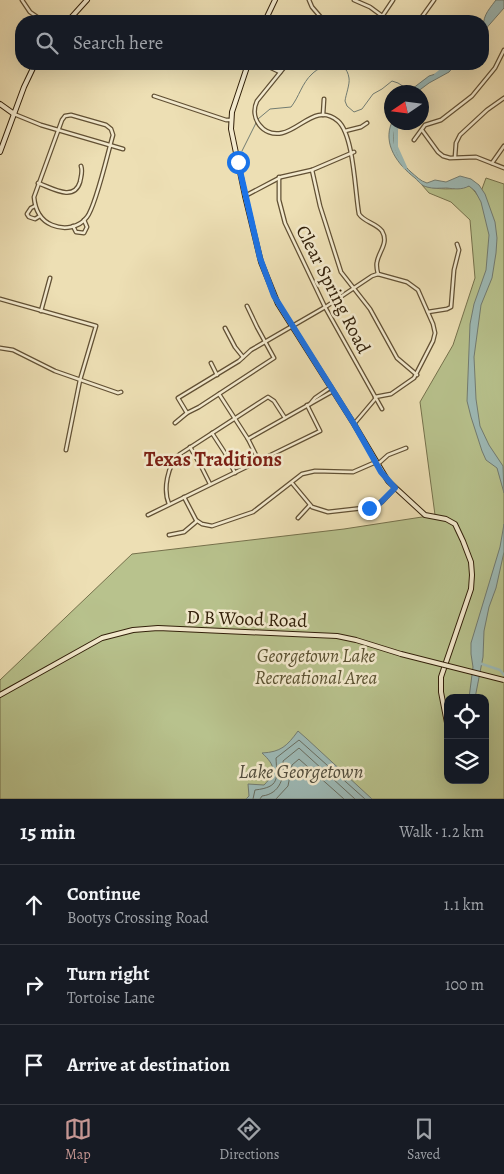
<!DOCTYPE html>
<meta charset="utf-8">
<style>
body{margin:0;font-family:Alegreya,serif;background:#242831;color:#f1f3f6}
.controls{position:absolute;right:15px;bottom:15px;display:grid;overflow:hidden;border-radius:10px;box-shadow:0 5px 20px #0002}
.controls button{width:45px;height:45px;display:grid;place-items:center;padding:0;border:0;border-bottom:1px solid #363941;background:#171b24;color:#f1f3f6;font:25px sans-serif}
.compass{position:absolute;left:384px;top:85px;width:45px;height:45px;border-radius:50%;background:#171b24;box-shadow:0 5px 20px #0002;rotate:257deg}
.stop{position:absolute;width:15px;height:15px;margin:-11px;border:4px solid #1a73e8;border-radius:50%;background:#fff}
.stop.end{background:#1a73e8;border-color:#fff;box-shadow:0 1px 5px #0008}
.list{margin:0;padding:0;list-style:none}
h2{display:flex;justify-content:space-between;align-items:center;height:65px;margin:0;padding:0 20px;font-size:21px}
h2 small{font-size:16px;font-weight:400;color:#9ea1a6}
.list li{display:grid;grid-template-columns:32px 1fr auto;gap:15px;align-items:center;box-sizing:border-box;height:80px;padding:0 20px;border-top:1px solid #363941}
.list b{display:block;font-size:19px;white-space:nowrap}
.list p{margin:0;font-size:16px;white-space:nowrap;color:#9ea1a6}
.list em{font-size:16px;font-style:normal;color:#9ea1a6}
.icon{flex:none;width:28px;height:28px;fill:none;stroke:currentColor;stroke-width:2;stroke-linecap:round;stroke-linejoin:round}
.map{position:relative;flex:none;width:504px;height:799px;overflow:hidden}
.search{position:absolute;background:#171b24;box-shadow:0 5px 20px #0002;left:15px;right:15px;top:15px;height:55px;display:flex;align-items:center;gap:12px;box-sizing:border-box;padding:0 18px;border-radius:20px;color:#9ea1a6;font-size:19px}
.sheet{height:305px;background:#171b24}
nav{display:flex;justify-content:space-around;align-items:center;box-sizing:border-box;height:70px;border-top:1px solid #363941;background:#171b24;font-size:14px;color:#9ea1a6}
nav a{display:grid;justify-items:center;gap:2px}
nav .on{color:#c59692}
.map>svg:first-child{display:block}
</style>
<div class="map">
<svg width="504" height="799" viewBox="0 0 504 799">
<rect width="100%" height="100%" fill="#eddfb4"/>
<filter id="stains"><feTurbulence type="fractalNoise" baseFrequency=".004" numOctaves="4"/><feColorMatrix values="0 0 0 0 .2 0 0 0 0 .09 0 0 0 0 .02 0 0 0 .5 -.17"/></filter>
<radialGradient id="worn" r=".72"><stop offset=".6" stop-color="#630" stop-opacity="0"/><stop offset="1" stop-color="#630" stop-opacity=".3"/></radialGradient>
<path fill="#b8c28d" stroke="#75714c" fill-rule="evenodd" d="M486 178 504 184V799H0V680L132 554 344 529 435 515 420 402 453 345 475 278 470 220 451 202 429 193 422 185C436 190 455 190 469 186L472 188 479 197ZM448 698H485V780H448Z"/>
<g fill="#9dbab7" stroke="#727c72">
<path d="M496 0H504V8L483 32C483 16 486 13 496 0Z"/>
<polygon points="449,64 456,64 449,72 429,83 417,92 408,92 429,76 442,72"/>
<path d="M392 122 397 123C389 141 397 159 411 172 416 176 420 181 427 183L435 180 446 182 460 176 471 179 479 185 485 194 495 222 497 238 496 253 492 278 481 305 474 357 476 399 480 426 489 445 503 466 504 493 497 468 486 460 482 451 471 417 467 401 470 324 474 304 486 270 489 235 481 202 475 191 469 186C462 190 454 189 447 188 440 188 433 189 427 187 422 186 419 182 415 178 398 165 382 144 392 122Z"/>
<polygon points="504,524 504,552 496,588 489,607 484,631 483,657 475,698 469,698 473,667 471,654 471,643 500,547"/>
<path d="M298 731 306 738 372 799H246L249 796 248 784 264 785C277 772 275 765 262 753 281 752 287 746 298 731Z"/>
</g>
<g fill="none" stroke-linecap="round" stroke-linejoin="round">
<g stroke="#686d60" stroke-width="1">
<path d="M253 799 255 790C280 787 277 779 276 758L299 740 365 799"/>
<path d="M260 799 262 796C280 794 285 777 283 761L299 748 355 799"/>
<polyline points="276,799 288,786 292,765 299,759 344,799"/>
</g>
<g stroke="#727c72" stroke-width="1">
<path d="M258 119 270 109 291 107C299 97 302 83 312 74 322 64 346 57 349 78 350 84 346 94 345 101L347 106 354 112 362 109 373 94 382 89 392 81 398 83 412 92"/>
<polyline points="242,151 256,123"/>
</g>
<polyline stroke="#9dbab7" stroke-width="2.5" points="479,663 500,670 504,675"/>
<g stroke="#9dbab7" stroke-width="4">
<polyline points="436,75 450,64"/>
<polyline points="396,122 396,147 405,167"/>
</g>
<g stroke="#615034" stroke-width="5">
<g id="street">
<polyline points="22,0 30,12 43,21"/>
<polyline points="309,0 312,7 324,21"/>
<polyline points="354,0 370,7 389,21"/>
<polyline points="383,15 393,0"/>
<polyline points="419,21 434,0"/>
<polyline points="263,64 280,72"/>
<polyline points="271,64 279,69 280,72"/>
<path d="M287 64 257 101C249 118 263 137 282 133 301 129 317 103 338 121 354 135 355 193 359 214 364 222 376 223 382 231 389 243 379 251 377 262 376 266 377 270 378 274"/>
<polyline points="154,96 226,120 231,120"/>
<polyline points="14,114 41,125 123,149"/>
<path d="M71 115 106 125 111 129 113 135C108 152 96 206 87 217 79 228 64 230 52 225 40 220 35 209 34 197L62 120 65 116Z"/>
<polyline points="323,115 324,99"/>
<polyline points="422,130 438,152 443,156 450,158 476,157 504,168"/>
<polyline points="345,131 361,127 367,123"/>
<polyline points="414,140 425,125 441,120 472,96 495,68 504,50"/>
<polyline points="455,157 456,143 460,135 487,110 504,98"/>
<polyline points="492,163 504,146"/>
<polyline points="312,170 320,206 341,272 370,309 397,358 417,375"/>
<polyline points="279,177 279,200 285,223 325,307 382,409"/>
<path d="M38 183C52 188 74 202 80 182 81 176 83 172 81 166"/>
<polyline points="245,196 281,177 312,170 354,152"/>
<polyline points="35,206 31,208 27,214 29,217 35,219 40,216"/>
<polyline points="73,226 76,232 84,233 87,227 84,220"/>
<polyline points="0,299 96,326 80,380 66,450"/>
<polyline points="41,311 50,278"/>
<polyline points="428,312 447,309 451,307 454,270 459,250 457,244"/>
<polyline points="225,328 235,347 243,357"/>
<polyline points="0,348 13,350 55,371 118,393 121,392"/>
<polyline points="211,363 217,375"/>
<polyline points="219,394 248,439 259,461"/>
<polyline points="375,397 391,394 414,378 433,341 435,333 433,324 418,290 407,282 378,274"/>
<polyline points="310,404 315,398 331,387"/>
<polyline points="187,413 178,398 239,361 251,350 327,306 372,276 378,274"/>
<polyline points="175,423 187,413 199,407 274,358 257,327 247,306"/>
<polyline points="354,424 376,398"/>
<polyline points="212,433 225,453 235,473"/>
<polyline points="248,439 333,391"/>
<polyline points="190,447 201,466 210,484"/>
<polyline points="378,464 388,455 406,448"/>
<polyline points="292,483 312,507 328,512 372,507 382,502 395,488"/>
<polyline points="184,497 196,520 202,524 212,526 253,512 302,474 315,471 353,472 376,462"/>
<path d="M169 504C163 490 167 465 180 454L268 397 274 401 285 418"/>
<polyline points="148,515 320,431 307,405"/>
<polyline points="298,518 310,505"/>
<polyline points="169,535 184,532 197,521"/>
</g>
</g>
<g stroke="#32200a" stroke-width="6">
<g id="secondary">
<polyline points="68,21 87,0"/>
<polyline points="265,21 275,0"/>
<polyline points="248,64 232,112 231,129 245,196 261,262 278,304 354,424 388,481 425,515 446,519 455,524 463,541 471,562 472,575 471,589 441,677 441,692 448,728"/>
<polyline points="0,104 14,114"/>
<polyline points="0,152 24,87 35,64"/>
<polyline points="0,695 102,638 133,630 158,628 337,636 356,640 401,654"/>
</g>
</g>
<use href="#street" stroke="#f3eace" stroke-width="2.5"/>
<use href="#secondary" stroke="#f3eace" stroke-width="4"/>
<g stroke="#32200a" stroke-width="6" stroke-linecap="butt">
<polyline id="secondary-bridge" points="401,654 504,680"/>
</g>
<use href="#secondary-bridge" stroke="#f3eace" stroke-width="4"/>
</g>
<g fill="none" stroke-linecap="round" stroke-linejoin="round">
<polyline stroke="#1a73e8" stroke-width="6" points="238,162 260,258 274,296 354,424 381,472 395,488 379,504 369,508"/>
</g>
<g text-anchor="middle" stroke-width="5" stroke-linejoin="round" paint-order="stroke">
<g font-size="19" fill="#32200a" stroke="#f3eace">
<text transform="translate(334 289) rotate(63)" y="7">Clear Spring Road</text>
<text transform="translate(247 618) rotate(2)" y="7">D B Wood Road</text>
</g>
<g font-size="19" font-style="italic" fill="#5a5131" stroke="#f3eace">
<text x="316" y="662">Georgetown Lake<tspan x="316" dy="22">Recreational Area</tspan></text>
</g>
<g font-size="20" font-weight="bold" fill="#7a1f14" stroke="#f3eace">
<text x="213" y="466">Texas Traditions</text>
</g>
<g font-size="20" font-style="italic" fill="#524e3e" stroke="#f3eace">
<text x="301" y="778">Lake Georgetown</text>
</g>
</g>
<rect width="100%" height="100%" filter="url(#stains)"/>
<rect width="100%" height="100%" fill="url(#worn)"/>
</svg>
<div class="controls">
<button><svg class="icon" aria-label="locate" viewBox="0 0 24 24"><circle cx="12" cy="12" r="6"/><path d="M12 2v4M12 18v4M2 12h4M18 12h4"/></svg></button>
<button><svg class="icon" aria-label="layers" viewBox="0 0 24 24"><path d="M12 4l9 5-9 5-9-5zM3 14l9 5 9-5"/></svg></button>
</div>
<svg class="compass" viewBox="-18 -18 36 36"><path d="M0-13l5 13h-10z" fill="#e53935"/><path d="M0 13l5-13h-10z" fill="#9ea1a6"/></svg>
<div class="stop" style="left:238px;top:162px"></div>
<div class="stop end" style="left:369px;top:508px"></div>
<div class="search"><svg class="icon" aria-label="search" viewBox="0 0 24 24"><circle cx="10" cy="10" r="6"/><path d="M15 15l6 6"/></svg>Search here</div>
</div>
<section class="sheet">
<h2>15 min<small>Walk · 1.2 km</small></h2>
<ul class="list">
<li><svg class="icon" aria-label="ahead" viewBox="0 0 24 24"><path d="M12 20V5M6 11l6-6 6 6"/></svg><div><b>Continue</b><p>Bootys Crossing Road</p></div><em>1.1 km</em></li>
<li><svg class="icon" aria-label="right" viewBox="0 0 24 24"><path d="M7 20v-9h11M14 6l5 5-5 5"/></svg><div><b>Turn right</b><p>Tortoise Lane</p></div><em>100 m</em></li>
<li><svg class="icon" aria-label="arrive" viewBox="0 0 24 24"><path d="M6 21V4h12l-3 4 3 4H6"/></svg><div><b>Arrive at destination</b></div></li>
</ul>
</section>
<nav>
<a class="on"><svg class="icon" aria-label="map" viewBox="0 0 24 24"><path d="M3 6l6-2 6 2 6-2v14l-6 2-6-2-6 2zM9 4v14M15 6v14"/></svg>Map</a>
<a><svg class="icon" aria-label="directions" viewBox="0 0 24 24"><path d="M12 3l9 9-9 9-9-9zM9 14v-3h6M13 9l2 2-2 2"/></svg>Directions</a>
<a><svg class="icon" aria-label="saved" viewBox="0 0 24 24"><path d="M7 4h10v16l-5-4-5 4z"/></svg>Saved</a>
</nav>
